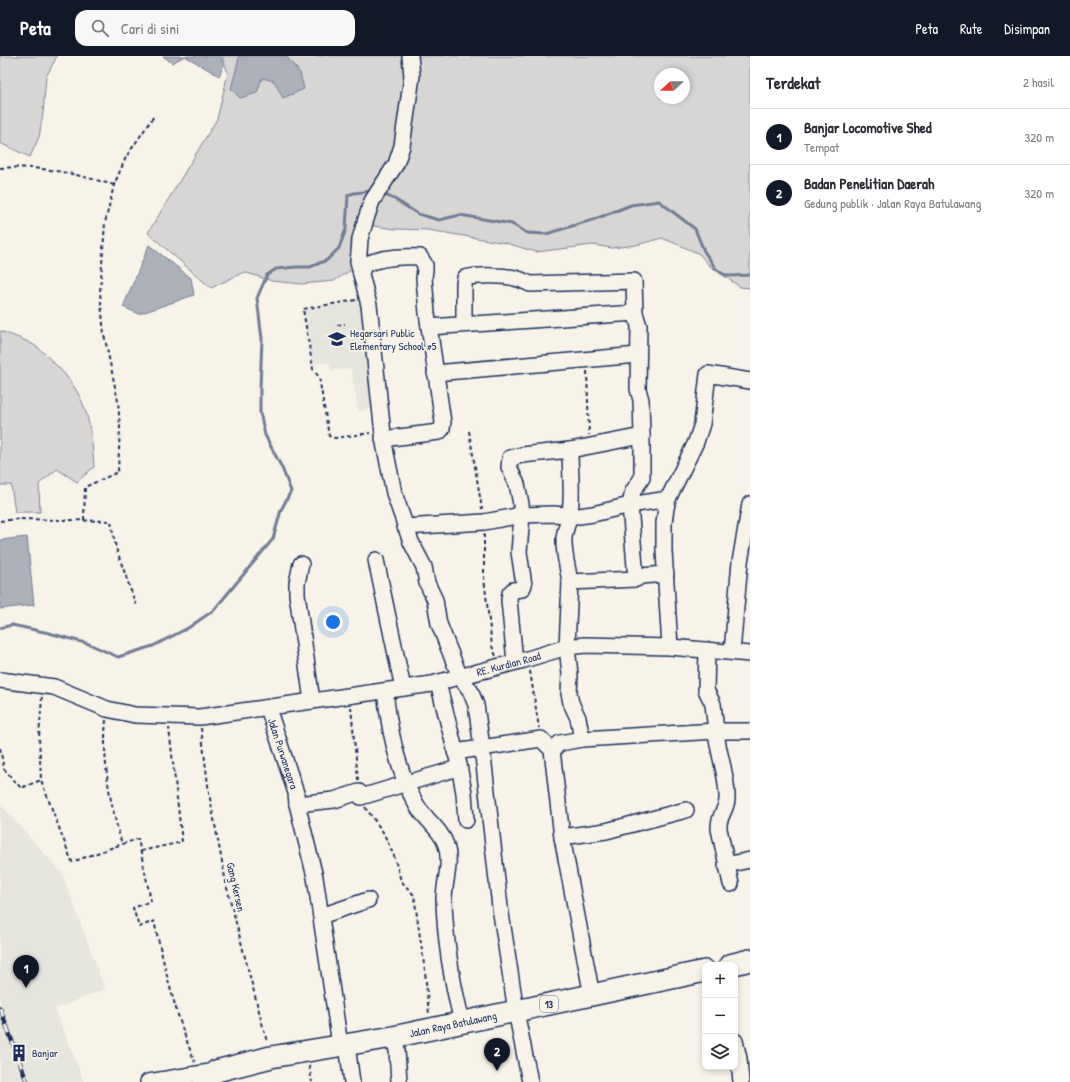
<!DOCTYPE html>
<html lang="id">
<meta charset="utf-8">
<style>
body{margin:0;font-family:"Patrick Hand",sans-serif;background:#f7f7f7;color:#2b2b33}
.controls{position:absolute;right:12px;bottom:12px;display:grid;overflow:hidden;border-radius:8px;box-shadow:0 2px 6px #0003}
.controls button{width:36px;height:36px;display:grid;place-items:center;padding:0;border:0;border-bottom:1px solid #e1e1e2;background:#fff;color:#2b2b33;font:20px sans-serif}
.compass{position:absolute;left:654px;top:12px;width:36px;height:36px;border-radius:50%;background:#fff;box-shadow:0 2px 6px #0003;rotate:248deg}
.you{position:absolute;left:333px;top:566px;width:14px;height:14px;margin:-10px;border:3px solid #fff;border-radius:50%;background:#1a73e8;box-shadow:0 0 0 6px #1a73e833}
.badge{display:grid;place-items:center;width:26px;height:26px;border-radius:50%;background:#111827;color:#fff;font-size:13px;font-weight:700}
.pin{position:absolute;translate:-50% -33px;filter:drop-shadow(0 1px 2px #0008)}
.pin::after{content:'';position:absolute;top:21px;width:14px;height:12px;background:inherit;clip-path:polygon(0 0,100% 0,50% 100%)}
.list{margin:0;padding:0;list-style:none}
h2{display:flex;justify-content:space-between;align-items:center;height:52px;margin:0;padding:0 16px;font-size:17px}
h2 small{font-size:13px;font-weight:400;color:#7c7c81}
.list li{display:grid;grid-template-columns:26px 1fr auto;gap:12px;align-items:center;box-sizing:border-box;height:56px;padding:0 16px;border-top:1px solid #e1e1e2}
.list b{display:block;font-size:15px;white-space:nowrap}
.list p{margin:0;font-size:13px;white-space:nowrap;color:#7c7c81}
.list em{font-size:13px;font-style:normal;color:#7c7c81}
.icon{flex:none;width:22px;height:22px;fill:none;stroke:currentColor;stroke-width:2;stroke-linecap:round;stroke-linejoin:round}
.map{position:relative;flex:none;width:750px;height:1026px;overflow:hidden}
header{display:flex;align-items:center;gap:24px;box-sizing:border-box;height:56px;padding:0 20px;background:#111827;color:#fff}
header strong{font-size:19px}
nav{display:flex;gap:22px;margin-inline-start:auto;font-size:14px}
.search{width:280px;height:36px;background:#f7f7f7;display:flex;align-items:center;gap:10px;box-sizing:border-box;padding:0 14px;border-radius:12px;color:#7c7c81;font-size:15px}
main{display:flex}
aside{flex:1;background:#fff}
.map>svg:first-child{display:block}
</style>
<header>
<strong>Peta</strong>
<div class="search"><svg class="icon" aria-label="search" viewBox="0 0 24 24"><circle cx="10" cy="10" r="6"/><path d="M15 15l6 6"/></svg>Cari di sini</div>
<nav><a>Peta</a><a>Rute</a><a>Disimpan</a></nav>
</header>
<main>
<div class="map">
<svg width="750" height="1026" viewBox="0 0 750 1026">
<rect width="100%" height="100%" fill="#f7f3e8"/>
<filter id="ink" filterUnits="userSpaceOnUse"><feTurbulence type="fractalNoise" baseFrequency=".025" numOctaves="2"/><feDisplacementMap in="SourceGraphic" scale="8" xChannelSelector="R" yChannelSelector="G"/><feConvolveMatrix kernelMatrix="1 2 1 2 8 2 1 2 1" color-interpolation-filters="sRGB"/></filter>
<g filter="url(#ink)">
<g fill="#e6e5de">
<polygon points="365,244 379,351 358,355 351,312 331,315 329,306 313,308 304,254"/>
<polygon points="0,748 62,817 105,933 55,953 84,1026 0,1026"/>
</g>
<g fill="#d7d6d4" stroke="#798299" fill-rule="evenodd">
<polygon points="0,0 57,0 46,21 43,57 39,81 30,101 0,87"/>
<path d="M222 0H750V232L740 231 710 210 698 197 662 182 636 189 612 192 593 189 536 196 506 187 428 174 395 173 367 169 351 214 334 225 302 228 272 225 244 216 211 232 148 177 217 63 228 17ZM660 18H684V42H660Z"/>
<path d="M0 275C11 279 24 283 34 289 41 293 47 300 53 306 87 338 91 366 94 411L77 426 57 413 39 428 40 456H15L11 429H0Z"/>
</g>
<g fill="#acb0b9" stroke="#727c95">
<polygon points="163,0 220,0 224,9 219,20 185,0 172,7"/>
<polygon points="238,0 286,0 300,17 304,33 283,42 274,25 262,22 257,37 240,42 231,33 239,2"/>
<polygon points="149,189 191,222 194,239 139,258 123,251"/>
<polygon points="27,481 34,549 0,553 0,484"/>
</g>
<g fill="none" stroke-linecap="round" stroke-linejoin="round">
<g stroke="#727c95" stroke-width="3">
<polyline points="381,137 396,144 418,158 439,164 460,159 512,168 527,177 546,178 595,163 631,149 659,145 695,173 704,195 716,213 723,218 730,220 750,219"/>
<polyline points="0,572 12,569 49,577 89,588 118,601 153,590 188,572 214,554 273,483 281,454 291,435 282,412 265,379 260,356 260,331 262,283 257,242 267,219 276,213 296,211 310,211 327,204 339,192 346,173 348,139 354,137 372,135"/>
</g>
<g stroke="#1b2f5e" stroke-width="18">
<g id="minor">
<polyline points="361,218 358,205 359,197 360,183 366,163 372,145 396,108 402,90 412,20 410,0"/>
<path d="M429 271 635 257 634 225 530 228C526 226 522 224 518 223 507 219 476 219 465 222L464 228V268"/>
<polyline points="435,317 638,299"/>
<path d="M383 383 439 376 442 373 443 366 427 257 424 222 425 214V209L420 201C402 200 381 201 364 209L361 218 369 249 384 387 394 437 411 486 424 511 427 527 435 544 439 568 452 601 460 621 470 634 476 649 482 691 500 851 516 955 530 1026"/>
<polyline points="570,394 642,380"/>
<polyline points="405,471 484,466 522,459 553,458 579,460 593,458 630,449 668,443"/>
<polyline points="376,504 403,632"/>
<polyline points="301,508 297,527 297,538 312,645"/>
<polyline points="636,523 641,520 666,518"/>
<polyline points="670,591 664,495 664,467 666,452 668,443 696,386 702,368 708,318 750,325"/>
<polyline points="707,594 706,634 713,648 716,675 750,675"/>
<polyline points="732,596 740,506 750,448"/>
<path d="M515 606 509 544 510 537 513 534 522 533 524 529 519 496 522 459 521 448 517 428 509 411 510 402 522 399 570 394C570 415 573 436 570 456 569 467 563 476 564 486 564 500 568 512 570 526"/>
<path id="s1" d="M0 624 54 631 107 653 135 659 200 661 432 628 524 604 567 591 585 589 670 591 750 598"/>
<path d="M385 635C389 673 397 714 416 748 424 763 441 773 446 789 452 807 444 826 444 844 445 885 452 926 462 966"/>
<path id="s2" d="M268 652 296 737 297 748 315 821 340 989"/>
<polyline points="582,683 578,662 571,647 569,637 570,618 567,591 570,526 636,523 630,449 633,435 642,422 642,380 641,344 638,333 639,270 635,257"/>
<path d="M552 694 560 687 582 683 716 675C718 699 728 720 727 743 727 751 722 756 720 764 719 766 719 770 719 773L731 828"/>
<polyline points="455,696 541,683 552,694 562,781"/>
<polyline points="459,709 464,737 466,764"/>
<polyline points="361,741 451,714 456,712 459,709 438,627"/>
<polyline points="297,748 334,744 359,736"/>
<polyline points="726,809 750,804"/>
<polyline points="321,860 368,844"/>
<polyline points="592,940 562,781 606,775 686,754"/>
<polyline points="393,981 397,994 399,1026"/>
<polyline points="735,985 739,1003 741,1026"/>
<polyline points="347,989 352,1026"/>
<polyline points="148,1026 216,1015"/>
</g>
</g>
<g stroke="#1b2f5e" stroke-width="24">
<g id="highway">
<polyline points="730,909 750,904"/>
<path id="s3" d="M204 1026 216 1015 271 1001 393 981 705 915"/>
</g>
</g>
<g stroke="#1b2f5e" stroke-width="2" stroke-dasharray="4 3" stroke-linecap="butt">
<path d="M0 112C40 109 76 118 114 129"/>
<polyline points="356,244 303,253 313,313 319,321 329,380 335,382 370,377"/>
<polyline points="337,269 345,268"/>
<polyline points="587,315 589,379"/>
<polyline points="469,375 482,453"/>
<polyline points="84,464 85,431 118,416 120,371 118,345 104,278 100,236 105,167 114,129 126,101 154,60"/>
<polyline points="0,465 19,463 111,465 116,492 136,549"/>
<polyline points="484,478 484,522 492,590 496,600"/>
<polyline points="530,615 539,672"/>
<polyline points="42,641 39,681 41,724 72,806 122,788"/>
<polyline points="351,651 358,724"/>
<path d="M106 664C102 706 110 748 122 788L138 783 151 845 133 852 139 871 154 865C165 913 176 961 195 1006"/>
<polyline points="201,672 209,737 227,832 267,986"/>
<polyline points="0,692 4,713 21,732 41,724"/>
<polyline points="365,751 383,776 394,800 401,825 414,839 425,915 429,959"/>
<polyline points="141,795 182,786 169,672"/>
<polyline points="309,1010 312,1026"/>
</g>
<use href="#minor" stroke="#f7f3e8" stroke-width="15"/>
<use href="#highway" stroke="#f7f3e8" stroke-width="21"/>
<g stroke="#1b2f5e" stroke-width="4.5">
<polyline id="rail" points="0,952 27,1026"/>
</g>
<use href="#rail" stroke="#f7f3e8" stroke-width="3" stroke-dasharray="9" stroke-linecap="butt"/>
</g>
</g>
<defs>
<g id="school-bare" transform="scale(1.38)"><path d="M0-5L7-2L0 1L-7-2ZM-4 1L0 2.5L4 1V4Q0 6-4 4Z" fill="#1b2f5e" stroke="#f7f3e8" stroke-width="2.5" paint-order="stroke"/></g>
<g id="building-bare" transform="scale(1.38)"><path d="M-4-6H4V6H1V3H-1V6H-4ZM-2.5-4.3h1.7v1.8h-1.7ZM.8-4.3h1.7v1.8H.8ZM-2.5-1h1.7V.8h-1.7ZM.8-1h1.7V.8H.8Z" fill="#1b2f5e" stroke="#f7f3e8" stroke-width="2.5" paint-order="stroke"/></g>
</defs>
<g fill-rule="evenodd">
<use href="#school-bare" x="337" y="283"/>
<use href="#building-bare" x="19" y="997"/>
</g>
<g text-anchor="middle" stroke-width="3.5" stroke-linejoin="round" paint-order="stroke">
<rect fill="#f7f3e8" stroke="#5d6a87" stroke-width="1" x="540" y="940" width="18" height="16" rx="3"/>
<g font-size="10" font-weight="bold" fill="#1b2f5e">
<text x="549" y="952">13</text>
</g>
<g font-size="11" fill="#1b2f5e" stroke="#f7f3e8" text-anchor="start">
<text x="350" y="281">Hegarsari Public<tspan x="350" dy="13">Elementary School #5</tspan></text>
<text x="32" y="1001">Banjar</text>
</g>
<g font-size="11" fill="#1b2f5e" stroke="#f7f3e8">
<text dy="4" stroke="none"><textPath href="#s1" startOffset="519">RE. Kurdian Road</textPath></text>
<text dy="4" stroke="none"><textPath href="#s2" startOffset="48">Jalan Purwanegara</textPath></text>
<text transform="translate(236 831) rotate(77)" y="4">Gang Kersen</text>
<text dy="4" stroke="none"><textPath href="#s3" startOffset="258">Jalan Raya Batulawang</textPath></text>
</g>
</g>
</svg>
<div class="controls">
<button>+</button>
<button>−</button>
<button><svg class="icon" aria-label="layers" viewBox="0 0 24 24"><path d="M12 4l9 5-9 5-9-5zM3 14l9 5 9-5"/></svg></button>
</div>
<svg class="compass" viewBox="-18 -18 36 36"><path d="M0-13l5 13h-10z" fill="#e53935"/><path d="M0 13l5-13h-10z" fill="#7c7c81"/></svg>
<div class="you"></div>
<div class="pin badge" style="left:26px;top:932px">1</div>
<div class="pin badge" style="left:497px;top:1015px">2</div>
</div>
<aside>
<h2>Terdekat<small>2 hasil</small></h2>
<ul class="list">
<li><span class="badge">1</span><div><b>Banjar Locomotive Shed</b><p>Tempat</p></div><em>320 m</em></li>
<li><span class="badge">2</span><div><b>Badan Penelitian Daerah</b><p>Gedung publik · Jalan Raya Batulawang</p></div><em>320 m</em></li>
</ul>
</aside>
</main>
